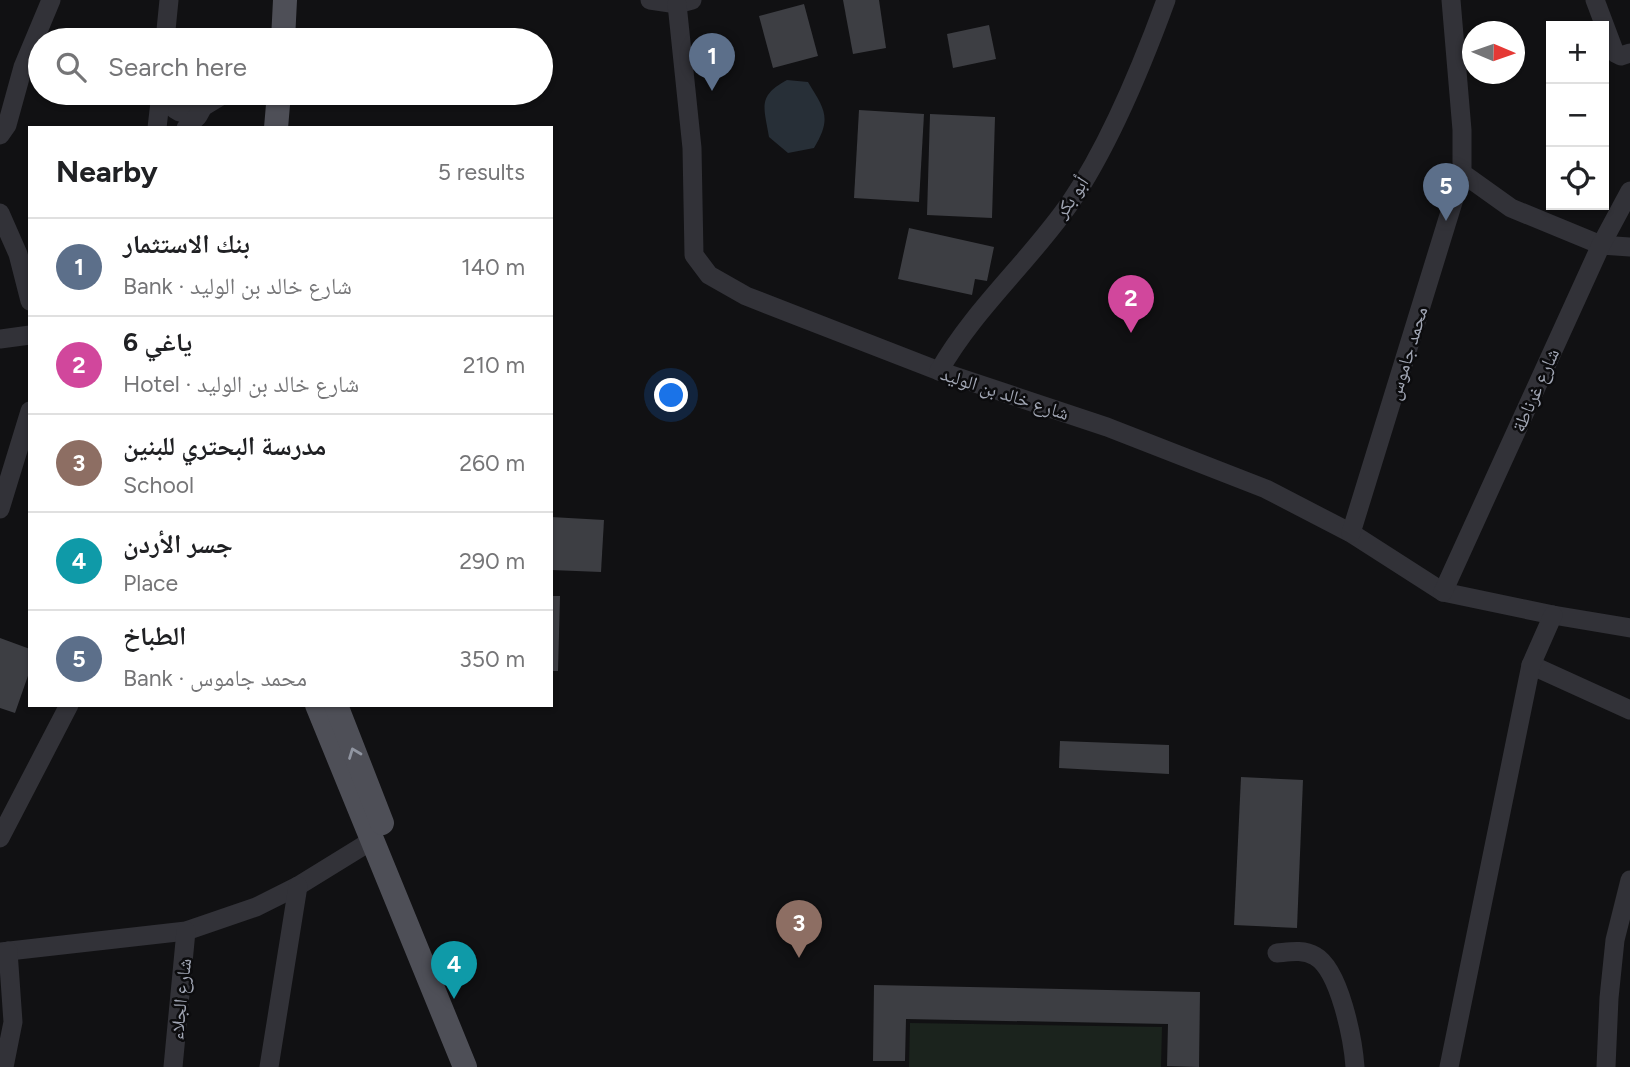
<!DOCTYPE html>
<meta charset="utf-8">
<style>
body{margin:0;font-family:Figtree,"Noto Naskh Arabic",sans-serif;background:#f2f2f2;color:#202124}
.controls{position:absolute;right:21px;top:21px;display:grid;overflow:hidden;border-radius:0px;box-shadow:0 2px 5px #0004}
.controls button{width:63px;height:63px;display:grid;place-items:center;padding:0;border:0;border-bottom:2px solid #e0e0e0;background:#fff;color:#202124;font:35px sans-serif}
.compass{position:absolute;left:1462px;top:21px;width:63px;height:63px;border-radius:50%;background:#fff;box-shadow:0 2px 5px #0004;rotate:92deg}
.you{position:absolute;left:672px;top:396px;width:24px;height:24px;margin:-18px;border:5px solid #fff;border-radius:50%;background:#1a73e8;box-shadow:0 0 0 10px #1a73e833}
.badge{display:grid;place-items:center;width:46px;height:46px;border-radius:50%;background:#836922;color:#fff;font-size:23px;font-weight:700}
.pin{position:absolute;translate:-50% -58px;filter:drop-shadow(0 2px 4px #0008)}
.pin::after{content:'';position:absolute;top:37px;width:24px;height:21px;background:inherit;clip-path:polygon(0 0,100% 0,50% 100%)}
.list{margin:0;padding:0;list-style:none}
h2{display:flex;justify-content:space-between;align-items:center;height:91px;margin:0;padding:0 28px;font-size:30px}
h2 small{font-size:23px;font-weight:400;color:#757577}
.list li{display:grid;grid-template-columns:46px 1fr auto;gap:21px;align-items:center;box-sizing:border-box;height:98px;padding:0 28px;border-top:2px solid #e0e0e0}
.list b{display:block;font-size:26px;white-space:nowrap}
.list p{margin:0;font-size:23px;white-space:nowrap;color:#757577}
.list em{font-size:23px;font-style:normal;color:#757577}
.icon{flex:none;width:38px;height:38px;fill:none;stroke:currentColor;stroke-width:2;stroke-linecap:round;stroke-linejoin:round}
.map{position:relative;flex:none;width:1630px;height:1067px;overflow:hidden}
.search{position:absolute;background:#fff;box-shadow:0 2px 5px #0004;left:28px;top:28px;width:525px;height:77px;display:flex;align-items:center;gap:18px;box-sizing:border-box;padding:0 24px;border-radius:38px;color:#757577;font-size:26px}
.panel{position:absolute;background:#fff;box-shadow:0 2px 5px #0004;left:28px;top:126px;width:525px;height:581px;border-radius:0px}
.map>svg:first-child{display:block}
</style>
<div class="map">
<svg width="1630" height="1067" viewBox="0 0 1630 1067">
<rect width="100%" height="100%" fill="#111113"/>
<polygon fill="#1b231d" points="910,1023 1162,1027 1161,1067 909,1067"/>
<path fill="#272f37" d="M787 80 808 82C825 110 832 118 814 148L788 153 769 137C764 107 757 96 787 80Z"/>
<g fill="#3d3e43">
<polygon points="843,0 879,0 886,48 853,54"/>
<polygon points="804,4 818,56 773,68 759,16"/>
<polygon points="989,25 996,59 953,68 947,34"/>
<polygon points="859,110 924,114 919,202 854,198"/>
<polygon points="930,114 995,117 992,218 927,215"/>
<polygon points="909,228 994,247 987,281 975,279 972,295 898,279"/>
<polygon points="551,517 604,520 601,572 551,570"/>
<polygon points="551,596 560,596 558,671 551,671"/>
<polygon points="0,638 30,649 30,670 15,713 0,708"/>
<polygon points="1060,741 1169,745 1169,774 1059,768"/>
<polygon points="1241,777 1303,780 1297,928 1234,925"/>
<polygon points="874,985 1200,992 1199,1067 1167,1066 1168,1024 906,1019 905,1061 873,1061"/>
</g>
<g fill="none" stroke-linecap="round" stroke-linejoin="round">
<g stroke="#323238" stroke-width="19">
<polyline points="650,0 677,4 692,0"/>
<polyline points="1451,0 1462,130 1462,173 1511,208 1601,245 1630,247"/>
<polyline points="1595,0 1615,53 1621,56 1630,53"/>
<polyline points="677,4 692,148 694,255 709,275 746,296 939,371 1107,427 1266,489 1351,533 1443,592 1553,615 1630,628"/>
<polyline points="165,40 169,0"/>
<path d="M163 93C172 112 183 119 203 107"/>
<polyline points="157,128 161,93"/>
<polyline points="186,128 198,116 203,107 226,93"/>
<polyline points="0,135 7,125 23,67 51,0"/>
<polyline points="0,213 18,254 30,301"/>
<polyline points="0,339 30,335"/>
<path d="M939 371C974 309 1029 262 1070 203 1108 147 1143 63 1166 0"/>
<polyline points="0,509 30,411"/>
<polyline points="1351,533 1462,173"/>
<polyline points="1443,592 1601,245 1630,191"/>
<polyline points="1531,665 1630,710"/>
<polyline points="0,838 69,705"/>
<polyline points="0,952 186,931 256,907 298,886 371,841"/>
<path d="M1277 953C1289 952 1303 949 1315 956 1340 970 1353 1040 1355 1067"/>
<polyline points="4,1067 13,1022 8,951"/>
<polyline points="173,1067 186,931"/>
<polyline points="269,1067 298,886"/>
<polyline points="1449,1067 1531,665 1553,615"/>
<polyline points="1606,1067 1609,998 1615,940 1630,880"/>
</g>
<g stroke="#4e4f57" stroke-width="24">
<polyline points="283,40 285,0"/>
<polyline points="276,128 279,93"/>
<polyline points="317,705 465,1067"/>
<polyline points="336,705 382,823"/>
</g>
</g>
<defs><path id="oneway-chevron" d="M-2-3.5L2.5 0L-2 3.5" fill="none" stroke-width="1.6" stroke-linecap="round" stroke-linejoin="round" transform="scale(1.75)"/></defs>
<use stroke="#9095a1" href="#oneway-chevron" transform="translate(354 753) rotate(-111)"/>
<g text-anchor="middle" stroke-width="5" stroke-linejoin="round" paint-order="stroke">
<g font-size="19" fill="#a1a6b4" stroke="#0c0c0e">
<text transform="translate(1071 197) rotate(-56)" y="7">أبو بكر</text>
<text transform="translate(1407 353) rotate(-73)" y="7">محمد جاموس</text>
<text transform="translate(1535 390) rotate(-66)" y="7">شارع غرناطة</text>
<text transform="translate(1005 393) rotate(18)" y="7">شارع خالد بن الوليد</text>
<text transform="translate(180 999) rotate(-84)" y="7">شارع الجلاء</text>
</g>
</g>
</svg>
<div class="controls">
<button>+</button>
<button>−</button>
<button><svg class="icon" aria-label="locate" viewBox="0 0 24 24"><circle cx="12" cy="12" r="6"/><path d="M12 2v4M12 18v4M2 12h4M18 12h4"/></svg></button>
</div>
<svg class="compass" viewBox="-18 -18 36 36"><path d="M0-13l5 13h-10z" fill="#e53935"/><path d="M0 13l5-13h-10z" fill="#757577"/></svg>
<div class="you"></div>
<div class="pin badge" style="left:712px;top:91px;background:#5c6f8a">1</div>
<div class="pin badge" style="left:1131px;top:333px;background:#d1479c">2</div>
<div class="pin badge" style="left:799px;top:958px;background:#8d6e63">3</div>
<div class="pin badge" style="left:454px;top:999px;background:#0f9aa8">4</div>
<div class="pin badge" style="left:1446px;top:221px;background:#5c6f8a">5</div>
<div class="search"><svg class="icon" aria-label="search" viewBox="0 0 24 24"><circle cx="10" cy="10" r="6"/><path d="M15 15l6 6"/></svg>Search here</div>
<section class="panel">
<h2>Nearby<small>5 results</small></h2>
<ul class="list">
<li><span class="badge" style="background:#5c6f8a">1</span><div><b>بنك الاستثمار</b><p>Bank · شارع خالد بن الوليد</p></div><em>140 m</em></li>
<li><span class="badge" style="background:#d1479c">2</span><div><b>ياغي 6</b><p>Hotel · شارع خالد بن الوليد</p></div><em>210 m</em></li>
<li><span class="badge" style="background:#8d6e63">3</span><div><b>مدرسة البحتري للبنين</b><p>School</p></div><em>260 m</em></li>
<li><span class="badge" style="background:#0f9aa8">4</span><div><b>جسر الأردن</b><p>Place</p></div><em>290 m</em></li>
<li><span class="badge" style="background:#5c6f8a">5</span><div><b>الطباخ</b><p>Bank · محمد جاموس</p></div><em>350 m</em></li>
</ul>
</section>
</div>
